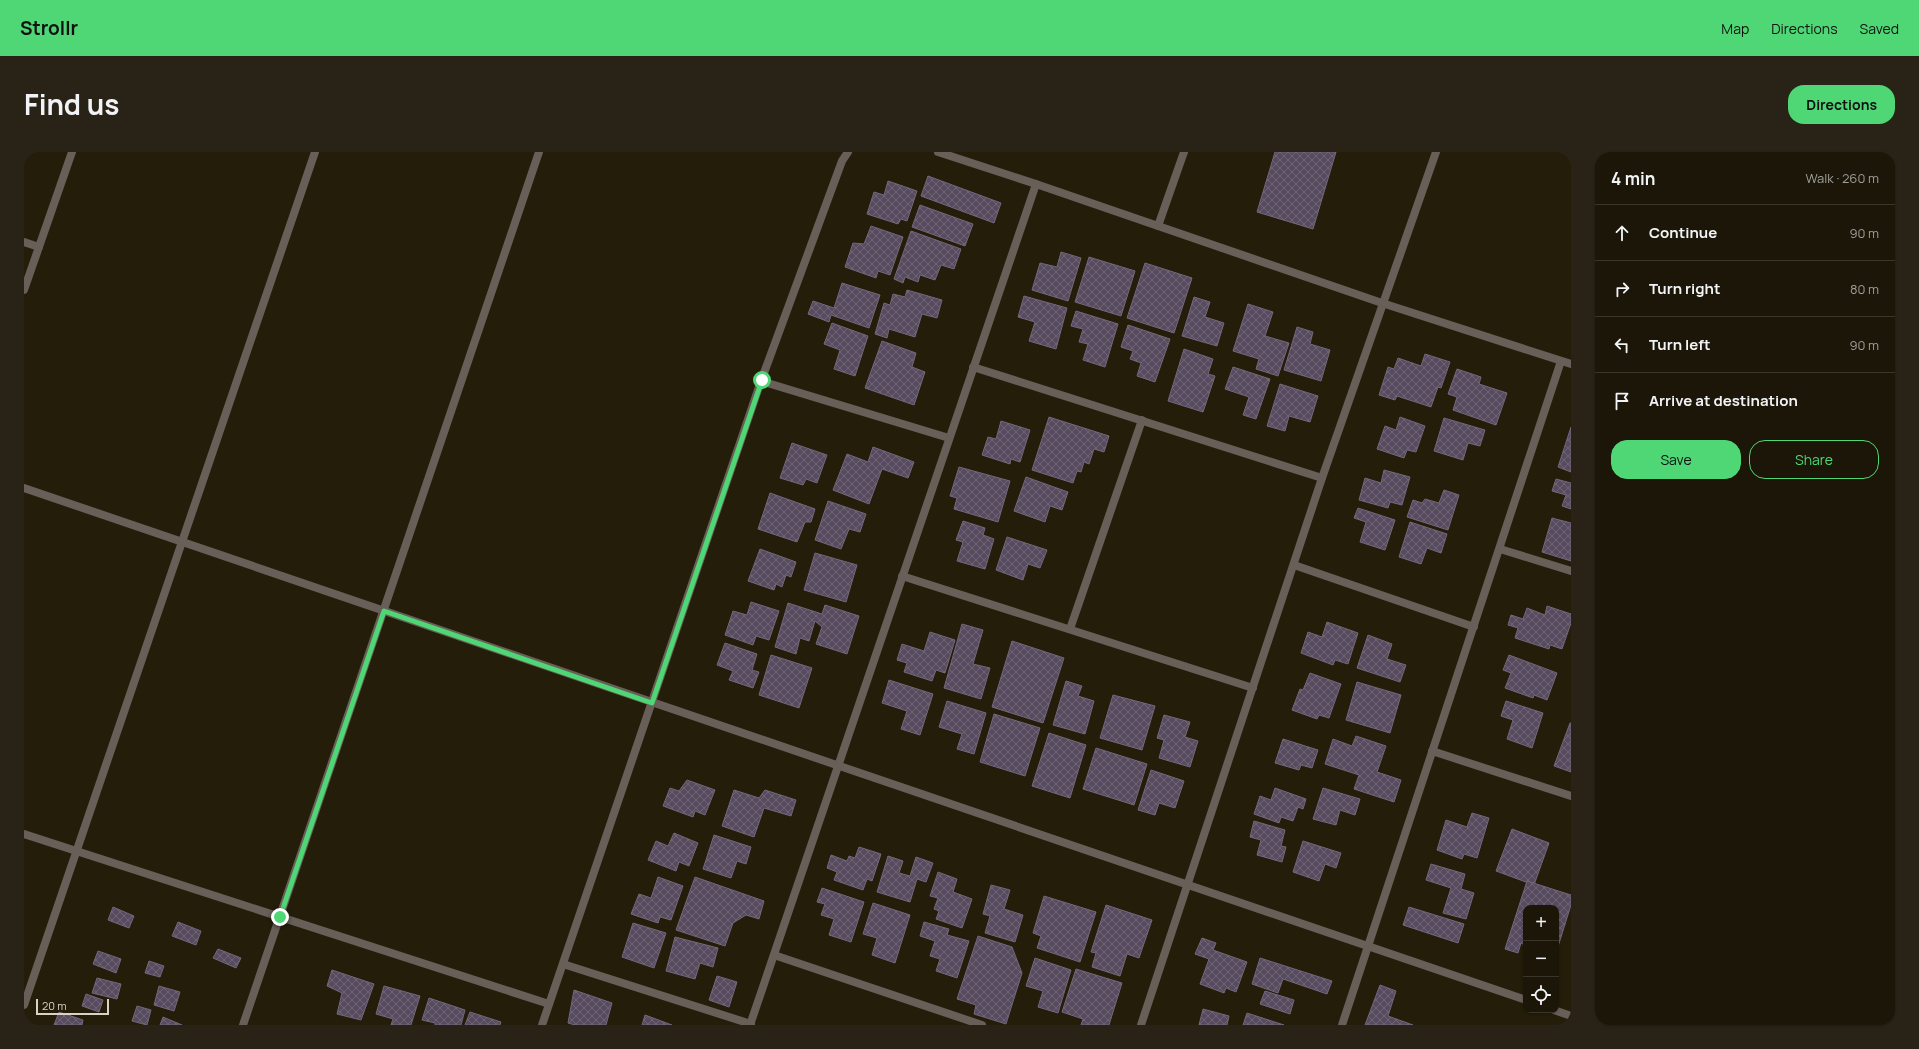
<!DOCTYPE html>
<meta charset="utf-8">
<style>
body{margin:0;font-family:Manrope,sans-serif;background:#282316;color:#f1f3f6}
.controls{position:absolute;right:12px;bottom:12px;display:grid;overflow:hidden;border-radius:8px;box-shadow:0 1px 3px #0004}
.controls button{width:36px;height:36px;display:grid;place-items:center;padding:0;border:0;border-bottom:1px solid #393529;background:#1b1608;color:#f1f3f6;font:20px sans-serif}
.scale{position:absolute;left:12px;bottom:10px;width:73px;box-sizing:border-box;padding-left:4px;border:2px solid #d8d3c7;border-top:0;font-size:11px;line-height:14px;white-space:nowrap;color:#d8d3c7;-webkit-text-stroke:3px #241d0a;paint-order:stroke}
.stop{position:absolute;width:12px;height:12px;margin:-9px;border:3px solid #4fd675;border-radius:50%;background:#fff}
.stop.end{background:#4fd675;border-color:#fff;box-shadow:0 1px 4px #0008}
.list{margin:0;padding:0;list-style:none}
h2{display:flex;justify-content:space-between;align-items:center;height:52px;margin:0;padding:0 16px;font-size:17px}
h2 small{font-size:13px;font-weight:400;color:#a09f9c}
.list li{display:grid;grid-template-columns:26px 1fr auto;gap:12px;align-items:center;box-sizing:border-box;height:56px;padding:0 16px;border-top:1px solid #393529}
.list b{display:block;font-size:15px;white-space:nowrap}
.list em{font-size:13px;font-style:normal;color:#a09f9c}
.actions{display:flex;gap:8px;padding:12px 16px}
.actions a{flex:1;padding:9px 0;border:1px solid #4fd675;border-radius:16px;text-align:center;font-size:14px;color:#4fd675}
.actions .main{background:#4fd675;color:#111}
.icon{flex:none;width:22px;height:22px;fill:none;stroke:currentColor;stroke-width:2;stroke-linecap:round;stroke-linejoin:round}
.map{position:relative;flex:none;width:1547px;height:873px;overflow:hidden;border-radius:16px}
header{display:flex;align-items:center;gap:24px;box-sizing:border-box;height:56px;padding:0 20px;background:#4fd675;color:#111}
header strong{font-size:19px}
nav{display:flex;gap:22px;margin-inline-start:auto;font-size:14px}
.intro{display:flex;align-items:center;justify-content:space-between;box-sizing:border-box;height:96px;padding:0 24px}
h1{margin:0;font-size:28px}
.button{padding:10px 18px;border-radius:16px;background:#4fd675;color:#111;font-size:14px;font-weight:700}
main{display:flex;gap:24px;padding:0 24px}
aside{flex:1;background:#1b1608;border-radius:16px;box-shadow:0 1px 3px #0004}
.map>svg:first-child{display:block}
</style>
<header>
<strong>Strollr</strong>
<nav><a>Map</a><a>Directions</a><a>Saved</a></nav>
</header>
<div class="intro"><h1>Find us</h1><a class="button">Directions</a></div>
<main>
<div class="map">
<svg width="1547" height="873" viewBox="0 0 1547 873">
<defs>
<pattern id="building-cross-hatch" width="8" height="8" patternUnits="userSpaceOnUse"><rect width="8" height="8" fill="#564b5f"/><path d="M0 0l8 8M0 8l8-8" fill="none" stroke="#6e6474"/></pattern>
</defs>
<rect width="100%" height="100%" fill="#241d0a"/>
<g fill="url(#building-cross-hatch)" stroke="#73677c">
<polygon points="1251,0 1312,0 1289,77 1233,60"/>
<polygon points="904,24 977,51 970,71 897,44"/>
<polygon points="864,29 893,39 883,69 877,67 874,72 843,62 850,40 860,43"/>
<polygon points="896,53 949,72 941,94 888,75"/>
<polygon points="847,74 879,85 866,123 854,119 852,126 821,115 829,91 840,92"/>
<polygon points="887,79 937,97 930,117 917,113 911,128 896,123 894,130 881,125 879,131 870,127"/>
<polygon points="1037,100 1057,106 1044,149 1008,138 1016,111 1033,115"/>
<polygon points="1065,105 1111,119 1097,164 1051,150"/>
<polygon points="1121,111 1168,126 1150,181 1103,166"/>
<polygon points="818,131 856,143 845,176 807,163 805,170 784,162 789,149 810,156"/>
<polygon points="883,138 918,148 913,166 898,162 891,185 865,177 863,186 851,182 860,151 866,153 869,142 881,145"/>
<polygon points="1000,144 1043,156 1032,197 1005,189 1011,170 994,165"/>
<polygon points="1170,145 1186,150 1181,165 1200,171 1193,194 1158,184"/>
<polygon points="1224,152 1249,160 1241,184 1265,191 1254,224 1232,217 1235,207 1209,199"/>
<polygon points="1052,159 1094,172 1081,215 1059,208 1064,192 1055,190 1059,177 1047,174"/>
<polygon points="808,171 844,184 831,224 810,217 816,198 800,192"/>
<polygon points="1104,173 1146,187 1131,230 1113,224 1117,211 1106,207 1109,199 1097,195"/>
<polygon points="1273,175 1289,180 1286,192 1306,198 1297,229 1260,218"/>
<polygon points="858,189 892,201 888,215 901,220 890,253 841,236"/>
<polygon points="1160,197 1189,207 1184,222 1191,224 1179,260 1144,249"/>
<polygon points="1401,202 1426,210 1417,236 1414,235 1407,255 1373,244 1371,248 1355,243 1364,215 1370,217 1374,206 1397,214"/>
<polygon points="1209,215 1246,227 1232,267 1219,263 1225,245 1201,237"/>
<polygon points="1433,217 1457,225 1455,232 1483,241 1472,273 1429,258 1433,245 1424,242"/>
<polygon points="1256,232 1294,244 1286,270 1265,264 1261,279 1243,274"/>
<polygon points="1025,265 1085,284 1080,300 1070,297 1065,312 1060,310 1057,320 1053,319 1049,331 1008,318"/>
<polygon points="1376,265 1401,274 1392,300 1383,298 1380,306 1353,297 1361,274 1372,278"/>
<polygon points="1420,266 1461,278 1456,294 1444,291 1439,308 1410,299"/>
<polygon points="977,269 1006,278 996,310 987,307 986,312 958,303 964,285 972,287"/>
<polygon points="1547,275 1547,320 1534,315"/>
<polygon points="768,291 803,303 793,331 782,327 779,333 756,326"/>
<polygon points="849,295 890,310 884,326 858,317 845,352 809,338 823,302 844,310"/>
<polygon points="935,315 986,329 974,370 930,357 933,346 926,344"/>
<polygon points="1360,318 1386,325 1378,353 1366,350 1364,356 1335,348 1341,326 1357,331"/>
<polygon points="1002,325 1044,340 1038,358 1026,354 1021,370 990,359"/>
<polygon points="1532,327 1547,331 1547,357 1538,354 1542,343 1528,339"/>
<polygon points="1420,338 1435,343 1424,378 1383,365 1389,348 1398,351 1401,347 1415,351"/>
<polygon points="746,341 791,357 787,370 781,370 773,390 734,377"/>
<polygon points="804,349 842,362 836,380 825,377 817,397 791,388"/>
<polygon points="1334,356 1371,368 1361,398 1336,390 1342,370 1330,366"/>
<polygon points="1528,366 1547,371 1547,409 1518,400"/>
<polygon points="939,369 961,376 959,383 970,387 961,417 933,409 939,390 932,388"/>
<polygon points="1386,370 1423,382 1417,401 1403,396 1397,412 1375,405"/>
<polygon points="983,385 1023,398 1016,416 1004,412 999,428 972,418"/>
<polygon points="736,397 772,410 767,425 762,423 758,435 752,432 750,438 724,429"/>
<polygon points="791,401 833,413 822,450 780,438"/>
<polygon points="727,450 755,459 745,488 732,484 729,493 701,483 709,459 723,463"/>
<polygon points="764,451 798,462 801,453 835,464 823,502 792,492 798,475 791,469 785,489 776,486 772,502 751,495"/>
<polygon points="1523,454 1547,462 1547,471 1538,497 1526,493 1525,497 1491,486 1494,476 1484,473 1487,463 1499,467 1503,456 1521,463"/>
<polygon points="1303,470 1334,481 1324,512 1311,508 1309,513 1277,501 1284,480 1298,485"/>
<polygon points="938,472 959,478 949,512 966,516 957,547 920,536"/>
<polygon points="906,480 931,488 921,521 912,518 908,529 880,520 883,511 873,508 878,492 900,499"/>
<polygon points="1344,483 1368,492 1363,507 1382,513 1376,530 1333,516"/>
<polygon points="988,489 1040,506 1019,571 968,555"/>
<polygon points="701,491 733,502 728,518 735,520 729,536 705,528 709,519 693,513"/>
<polygon points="747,503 788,516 775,556 735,543"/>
<polygon points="1485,503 1533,521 1523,548 1510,543 1509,546 1481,536 1487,521 1479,518"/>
<polygon points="1286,521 1317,532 1305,566 1295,563 1293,567 1268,558 1276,537 1279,538"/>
<polygon points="865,528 909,542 896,583 877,577 883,559 858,551"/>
<polygon points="1042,529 1058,534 1054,544 1070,549 1061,582 1029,573"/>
<polygon points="1333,530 1377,543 1366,581 1322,568"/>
<polygon points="1089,543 1131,554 1118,598 1076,586"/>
<polygon points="923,549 962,561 950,602 933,597 938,582 915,575"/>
<polygon points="1482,549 1519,561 1508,596 1483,587 1489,568 1477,564"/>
<polygon points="970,562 1016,576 1001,624 956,610"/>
<polygon points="1140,563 1166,570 1161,585 1174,589 1166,615 1135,606 1140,588 1133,586"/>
<polygon points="1546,571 1547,571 1547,620 1530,614"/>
<polygon points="1025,581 1062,593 1046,646 1008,634"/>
<polygon points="1332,584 1362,594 1353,620 1377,628 1370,650 1330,637 1335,623 1301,612 1309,587 1328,594"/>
<polygon points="1259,587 1294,598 1288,616 1277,613 1275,618 1251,611"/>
<polygon points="1072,596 1123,612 1110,653 1059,637"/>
<polygon points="1127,618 1160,629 1151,656 1135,651 1131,663 1114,658"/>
<polygon points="663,628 691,638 681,663 671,659 669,665 639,654 646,636 655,639"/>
<polygon points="1251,636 1282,647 1279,657 1274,655 1269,669 1257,665 1255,671 1230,662 1236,644 1247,648"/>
<polygon points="1299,636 1336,647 1331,663 1316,658 1312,673 1289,667"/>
<polygon points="710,638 735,646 741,638 772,648 767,664 740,656 730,685 698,674"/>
<polygon points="1448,661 1465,666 1453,706 1440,702 1438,707 1413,698 1422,668 1443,675"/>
<polygon points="1230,669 1261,678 1257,694 1262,695 1258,710 1233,703 1237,688 1226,685"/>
<polygon points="1488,677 1525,691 1510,733 1472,719"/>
<polygon points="650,681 674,691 665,714 655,710 652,719 624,708 632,689 644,694"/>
<polygon points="690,683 727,695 722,712 713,709 707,726 679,717"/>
<polygon points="1279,689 1317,701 1312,716 1301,712 1295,729 1269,720"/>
<polygon points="835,695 857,702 848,729 843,727 839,738 810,728 813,720 803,716 807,703 823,709 825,704 831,706"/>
<polygon points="864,704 879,709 875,721 886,724 892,705 909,711 902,730 893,727 886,750 853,740"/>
<polygon points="1407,712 1441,722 1437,737 1450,741 1442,767 1419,761 1427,736 1402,728"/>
<polygon points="914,720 933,727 929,740 948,747 938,776 912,767 915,759 910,757 914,746 906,744"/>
<polygon points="634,725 659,734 647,768 636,765 634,771 607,762 615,742 627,746"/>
<polygon points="671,725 740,749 735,767 722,763 709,771 701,794 652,778"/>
<polygon points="1503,729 1547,743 1547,753 1532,801 1532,756 1502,756 1502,794 1497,791 1494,801 1481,797"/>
<polygon points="967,733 986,738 980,757 999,763 991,790 961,781 966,764 959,762"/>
<polygon points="798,736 840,750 827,790 805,783 810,767 797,763 801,752 793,750"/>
<polygon points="1020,744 1072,760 1056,810 1013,796 1017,784 1009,781"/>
<polygon points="849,751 886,763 871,811 848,803 853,786 839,782"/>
<polygon points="1082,753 1128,768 1115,806 1103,802 1096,824 1068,815 1072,801 1067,800"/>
<polygon points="89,755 110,764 105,776 84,768"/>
<polygon points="1385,755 1440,772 1434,791 1379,773"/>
<polygon points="154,770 177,779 172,793 148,784"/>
<polygon points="900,770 925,777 923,783 945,789 933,826 912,819 916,807 906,804 911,789 896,784"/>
<polygon points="609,771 642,781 630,816 598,805"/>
<polygon points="954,784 988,795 998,821 982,872 950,862 952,853 933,847"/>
<polygon points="651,785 694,796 689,815 676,811 671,827 642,819"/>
<polygon points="1178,786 1192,791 1189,798 1223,810 1212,840 1202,836 1200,841 1176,832 1185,807 1171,802"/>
<polygon points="194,797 217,806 212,816 189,806"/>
<polygon points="74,799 97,807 92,821 69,812"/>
<polygon points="1011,806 1047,818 1034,861 1014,855 1019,839 1002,834"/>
<polygon points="1236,806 1308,829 1303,842 1259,827 1254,841 1228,832"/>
<polygon points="125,809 140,814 136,825 121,821"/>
<polygon points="1052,817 1098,831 1085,873 1057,873 1059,867 1038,860"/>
<polygon points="308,818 350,832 337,868 313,862 318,841 303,834"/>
<polygon points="693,824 713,830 705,855 685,848"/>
<polygon points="73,826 97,832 93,847 68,841"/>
<polygon points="1356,833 1372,839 1364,864 1389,873 1341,873"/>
<polygon points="135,834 156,840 150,859 130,853"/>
<polygon points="360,834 396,844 387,873 367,873 369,867 352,862"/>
<polygon points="550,838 588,851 582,873 551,873 544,871"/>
<polygon points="1241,839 1270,848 1266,862 1236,852"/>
<polygon points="62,842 79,848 75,860 58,854"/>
<polygon points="405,846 441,858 437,873 411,873 411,871 398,868"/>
<polygon points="113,854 127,858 123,873 108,869"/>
<polygon points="1179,857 1205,864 1203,873 1175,873"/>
<polygon points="35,860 59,868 58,873 30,873"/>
<polygon points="446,860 477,870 476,873 441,873"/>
<polygon points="1223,861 1260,873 1219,873"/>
<polygon points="621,863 648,873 618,873"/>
<polygon points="139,865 158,873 136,873"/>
</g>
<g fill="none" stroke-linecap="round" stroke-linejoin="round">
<g stroke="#675f58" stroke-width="8">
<polyline points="1134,74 1160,0"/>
<polyline points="0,90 15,95"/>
<polyline points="0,138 48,0"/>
<polyline points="949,215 1298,326"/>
<polyline points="737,229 925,286"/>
<polyline points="0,336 1502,848"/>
<polyline points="1476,397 1547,419"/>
<polyline points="1270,413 1450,475"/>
<polyline points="878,424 1229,536"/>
<polyline points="1046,477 1118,268"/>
<polyline points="1408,599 1547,644"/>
<polyline points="0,682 525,852"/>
<polyline points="750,803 958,873"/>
<polyline points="539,812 727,872"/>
<polyline points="0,853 291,0"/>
<polyline points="1530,858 1547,864"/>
<polyline points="219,873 515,0"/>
<polyline points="518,873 737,229 818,9 824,0"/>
<polyline points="726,873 1012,32"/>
<polyline points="1117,873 1298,326 1412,0"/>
<polyline points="1318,873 1537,209"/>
</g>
<polyline stroke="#675f58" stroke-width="8" points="914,0 1012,32 1358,151 1547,212"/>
</g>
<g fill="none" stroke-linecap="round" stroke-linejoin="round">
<polyline stroke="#4fd675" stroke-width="5" points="256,765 360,459 628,551 738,228"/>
</g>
</svg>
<div class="controls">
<button>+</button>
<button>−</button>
<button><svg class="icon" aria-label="locate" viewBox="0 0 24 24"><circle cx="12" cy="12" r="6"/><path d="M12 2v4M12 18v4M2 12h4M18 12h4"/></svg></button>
</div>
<div class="scale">20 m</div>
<div class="stop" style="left:738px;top:228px"></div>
<div class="stop end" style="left:256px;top:765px"></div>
</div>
<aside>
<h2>4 min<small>Walk · 260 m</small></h2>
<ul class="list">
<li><svg class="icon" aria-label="ahead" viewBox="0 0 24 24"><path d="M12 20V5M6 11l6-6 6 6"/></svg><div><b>Continue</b></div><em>90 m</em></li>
<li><svg class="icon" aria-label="right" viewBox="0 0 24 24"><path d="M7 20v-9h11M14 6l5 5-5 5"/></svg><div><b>Turn right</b></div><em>80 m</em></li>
<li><svg class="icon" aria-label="left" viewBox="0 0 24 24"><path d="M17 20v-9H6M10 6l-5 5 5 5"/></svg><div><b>Turn left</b></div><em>90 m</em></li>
<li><svg class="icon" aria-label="arrive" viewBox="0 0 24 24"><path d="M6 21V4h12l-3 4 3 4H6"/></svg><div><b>Arrive at destination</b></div></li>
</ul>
<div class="actions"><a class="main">Save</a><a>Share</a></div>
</aside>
</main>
